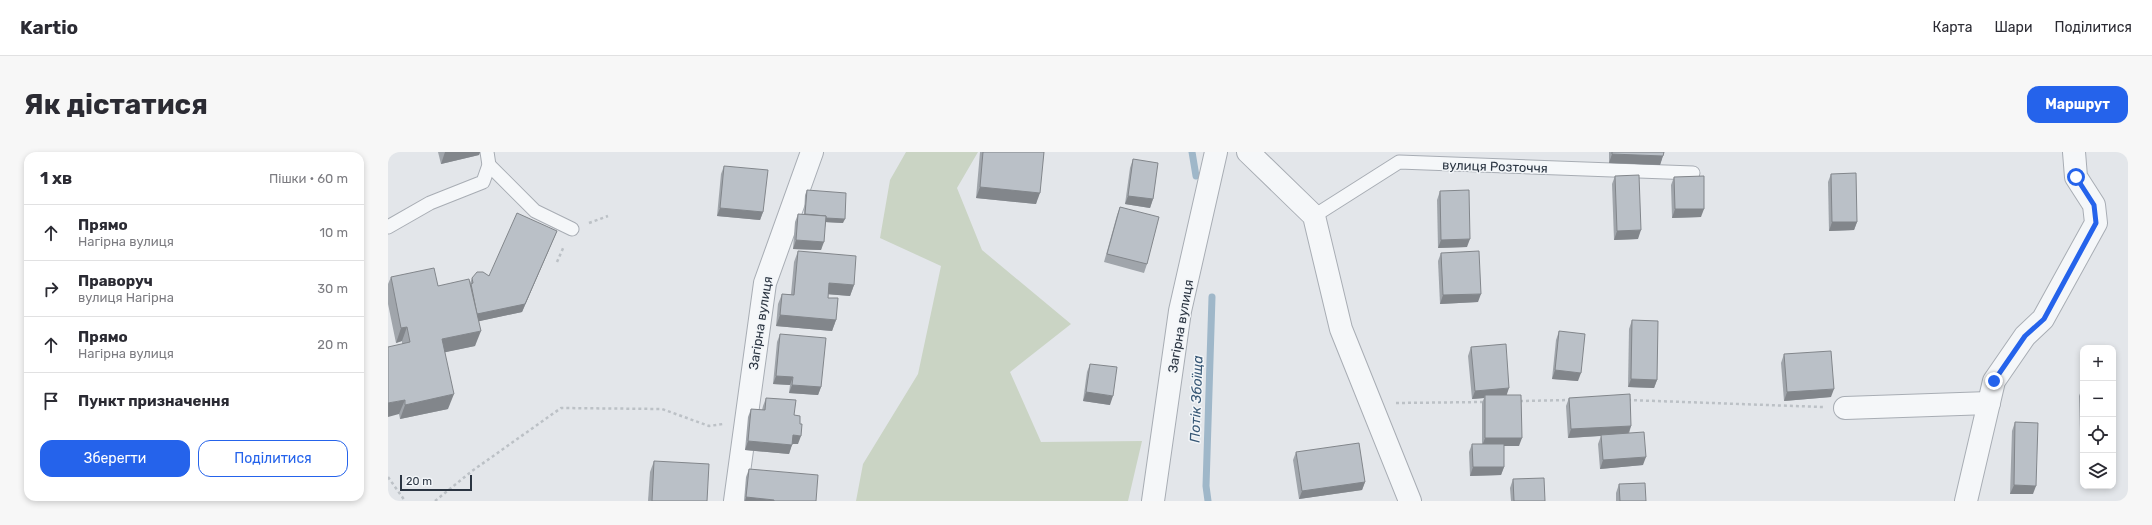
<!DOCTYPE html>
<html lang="uk">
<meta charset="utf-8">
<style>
body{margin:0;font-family:Rubik,sans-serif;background:#f7f7f7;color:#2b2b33}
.controls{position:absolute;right:12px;bottom:12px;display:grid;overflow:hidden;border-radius:8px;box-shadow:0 2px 6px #0003}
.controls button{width:36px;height:36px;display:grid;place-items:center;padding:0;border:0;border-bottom:1px solid #e1e1e2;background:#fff;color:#2b2b33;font:20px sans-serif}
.scale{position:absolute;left:12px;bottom:10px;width:72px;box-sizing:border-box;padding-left:4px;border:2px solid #2b3542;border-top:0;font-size:11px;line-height:14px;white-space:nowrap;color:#2b3542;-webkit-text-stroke:3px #f2f5f8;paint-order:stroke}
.stop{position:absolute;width:12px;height:12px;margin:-9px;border:3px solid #2563eb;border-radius:50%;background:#fff}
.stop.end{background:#2563eb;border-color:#fff;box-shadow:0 1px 4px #0008}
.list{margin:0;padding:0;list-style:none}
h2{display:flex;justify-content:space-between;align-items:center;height:52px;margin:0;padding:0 16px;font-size:17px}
h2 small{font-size:13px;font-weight:400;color:#7c7c81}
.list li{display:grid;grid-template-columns:26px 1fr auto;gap:12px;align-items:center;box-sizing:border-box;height:56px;padding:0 16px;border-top:1px solid #e1e1e2}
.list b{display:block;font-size:15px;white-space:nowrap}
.list p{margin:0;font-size:13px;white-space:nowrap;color:#7c7c81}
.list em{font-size:13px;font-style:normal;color:#7c7c81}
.actions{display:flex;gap:8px;padding:12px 16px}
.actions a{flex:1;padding:9px 0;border:1px solid #2563eb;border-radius:12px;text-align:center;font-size:14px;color:#2563eb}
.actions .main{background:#2563eb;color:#fff}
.icon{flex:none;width:22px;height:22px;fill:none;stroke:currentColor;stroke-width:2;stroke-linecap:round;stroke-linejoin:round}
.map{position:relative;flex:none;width:1740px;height:349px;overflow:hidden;border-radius:12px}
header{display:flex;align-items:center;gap:24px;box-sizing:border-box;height:56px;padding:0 20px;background:#fff;border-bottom:1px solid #e1e1e2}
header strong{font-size:19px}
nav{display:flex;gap:22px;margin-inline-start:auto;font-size:14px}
.intro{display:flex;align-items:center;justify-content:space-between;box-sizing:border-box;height:96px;padding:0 24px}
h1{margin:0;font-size:28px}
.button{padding:10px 18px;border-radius:12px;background:#2563eb;color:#fff;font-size:14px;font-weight:700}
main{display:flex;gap:24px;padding:0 24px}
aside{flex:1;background:#fff;border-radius:12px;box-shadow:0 2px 6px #0003}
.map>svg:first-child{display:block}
</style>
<header>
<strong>Kartio</strong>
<nav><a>Карта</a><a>Шари</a><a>Поділитися</a></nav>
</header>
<div class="intro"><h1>Як дістатися</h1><a class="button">Маршрут</a></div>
<main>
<aside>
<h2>1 хв<small>Пішки · 60 m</small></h2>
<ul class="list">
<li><svg class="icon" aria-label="ahead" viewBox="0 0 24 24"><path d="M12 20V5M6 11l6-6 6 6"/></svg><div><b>Прямо</b><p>Нагірна вулиця</p></div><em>10 m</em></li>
<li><svg class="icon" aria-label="right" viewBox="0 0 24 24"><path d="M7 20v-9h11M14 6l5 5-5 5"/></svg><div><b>Праворуч</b><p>вулиця Нагірна</p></div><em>30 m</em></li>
<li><svg class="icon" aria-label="ahead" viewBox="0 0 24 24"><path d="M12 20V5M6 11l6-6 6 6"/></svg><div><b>Прямо</b><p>Нагірна вулиця</p></div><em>20 m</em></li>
<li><svg class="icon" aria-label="arrive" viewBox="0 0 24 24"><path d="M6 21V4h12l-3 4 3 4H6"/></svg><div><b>Пункт призначення</b></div></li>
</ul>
<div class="actions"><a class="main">Зберегти</a><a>Поділитися</a></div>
</aside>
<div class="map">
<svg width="1740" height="349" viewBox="0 0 1740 349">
<rect width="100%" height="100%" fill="#e3e6ea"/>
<polygon fill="#cad4c4" points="518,0 590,0 569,36 594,98 683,172 622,220 653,290 754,289 740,349 468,349 475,312 530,222 553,114 492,86 502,28"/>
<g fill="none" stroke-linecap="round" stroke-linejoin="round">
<g stroke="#9fb7c9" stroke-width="7">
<polyline points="804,0 808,24"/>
<polyline points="820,349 818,334 824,145"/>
</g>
<g stroke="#a8adb4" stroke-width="15">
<g id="lane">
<polyline points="101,13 147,59 184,77"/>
<polyline points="926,64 1011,10 1305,21"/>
<polyline points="0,75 42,51 95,30 101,13 99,0"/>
</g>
</g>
<g stroke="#a8adb4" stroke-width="24">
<g id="street">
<polyline points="860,0 926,64 953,177 1022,349"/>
<polyline points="1457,256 1601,251"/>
<polyline points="347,349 377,131 424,0"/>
<polyline points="765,349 792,159 828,0"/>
<polyline points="1578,349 1606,229 1637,184 1655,167 1708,71 1706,53 1688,25 1686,0"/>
</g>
</g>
<g stroke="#bcc1c6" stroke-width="2.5" stroke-dasharray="3 3" stroke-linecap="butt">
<polyline points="201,71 220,64"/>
<polyline points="169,110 176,94"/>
<polyline points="1240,248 1435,255"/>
<polyline points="1132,249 1183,248"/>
<polyline points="1008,251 1097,250"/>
<polyline points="0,325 17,349"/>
<polyline points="47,349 84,319 173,256 274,257 321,274 335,272"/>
</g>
<use href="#lane" stroke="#f5f7f9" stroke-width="13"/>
<use href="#street" stroke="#f5f7f9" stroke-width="22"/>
</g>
<g fill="#a0a5ab">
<polygon points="50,0 92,0 91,3 53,12"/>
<polygon points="592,0 656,0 648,52 588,46"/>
<polygon points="1221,0 1276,0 1272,13 1221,11"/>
<polygon points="745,7 765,47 762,56 737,52 742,16"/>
<polygon points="336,14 375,60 372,68 329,64 333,22"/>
<polygon points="1443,22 1469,70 1466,78 1441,79 1440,30"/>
<polygon points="1227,24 1250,87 1226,88 1224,32"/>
<polygon points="1286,25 1313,65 1284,66 1283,33"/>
<polygon points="419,38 455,71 438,70 433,98 405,97 407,70 410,62 416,62 417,43"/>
<polygon points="1052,39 1079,95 1050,96 1049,48"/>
<polygon points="732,55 759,112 756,121 716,110 729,63"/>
<polygon points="169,79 134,160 91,169 87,194 57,200 60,257 12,267 11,262 14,192 14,189 8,191 0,152 0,132 3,125 50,134 82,131 84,126 101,124"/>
<polygon points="410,99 466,133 462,144 440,142 440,146 448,168 444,179 388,174 390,152 394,142 403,142 406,110"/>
<polygon points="1053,101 1090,150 1052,152 1050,109"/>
<polygon points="1244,168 1269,228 1266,236 1240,235 1241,177"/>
<polygon points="1171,179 1190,229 1164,227 1168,188"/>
<polygon points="392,182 433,235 430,243 401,241 402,233 385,232 389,190"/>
<polygon points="1083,195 1119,243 1131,294 1116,294 1116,315 1113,323 1082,324 1081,300 1084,292 1094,292 1094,251 1096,246 1084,247 1080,204"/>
<polygon points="1396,202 1443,245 1396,249 1393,211"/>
<polygon points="702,212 722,253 695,249 699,220"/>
<polygon points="1694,236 1695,236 1695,279 1692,280 1691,244"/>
<polygon points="378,246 406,263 410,292 404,292 401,302 357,298 360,265 363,257 374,258 375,254"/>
<polygon points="1181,246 1243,274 1241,282 1255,313 1212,317 1210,292 1213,284 1180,286 1178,254"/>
<polygon points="1627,270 1645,342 1622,342 1624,279"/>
<polygon points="908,300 977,330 974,338 911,347 905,308"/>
<polygon points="266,309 319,349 260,349 262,320"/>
<polygon points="361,317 428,349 356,349 358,325"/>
<polygon points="1125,327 1157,349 1123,349 1122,336"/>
<polygon points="1231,332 1258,349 1228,349 1228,341"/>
</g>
<g fill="#82868b">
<polygon points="57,0 92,0 91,3 53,12"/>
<polygon points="1224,2 1275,4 1272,13 1221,11"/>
<polygon points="592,35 652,41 648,52 588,46"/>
<polygon points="740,44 765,47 762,56 737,52"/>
<polygon points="332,56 375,60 372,68 329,64"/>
<polygon points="1287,57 1316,57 1313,65 1284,66"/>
<polygon points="417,64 457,67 455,71 416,69"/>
<polygon points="1444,70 1469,70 1466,78 1441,79"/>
<polygon points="1253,78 1250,87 1226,88 1229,79"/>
<polygon points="169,79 134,160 83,171 86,163"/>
<polygon points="1082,87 1079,95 1050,96 1053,88"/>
<polygon points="408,88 436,90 433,98 405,97"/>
<polygon points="441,131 466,133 462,144 437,142"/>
<polygon points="1093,142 1090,150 1052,152 1055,143"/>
<polygon points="392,163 448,168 444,179 388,174"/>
<polygon points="19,175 14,189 8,191 13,176"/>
<polygon points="93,179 87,194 49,202 54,187"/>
<polygon points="1167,218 1193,221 1190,229 1164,227"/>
<polygon points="388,224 405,225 402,233 385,232"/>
<polygon points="1243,227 1269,228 1266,236 1240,235"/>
<polygon points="404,233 433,235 430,243 401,241"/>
<polygon points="1121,236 1118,245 1097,243 1096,246 1084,247 1087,239"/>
<polygon points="1446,237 1443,245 1396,249 1399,240"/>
<polygon points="698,240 725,244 722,253 695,249"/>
<polygon points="66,242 60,257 12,267 17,253"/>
<polygon points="17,248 11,262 0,265 0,251"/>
<polygon points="1695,271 1695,279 1692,280"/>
<polygon points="1243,274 1240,282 1180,286 1183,277"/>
<polygon points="405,283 413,284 410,292 401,292"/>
<polygon points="1097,286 1134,286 1131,294 1094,294"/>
<polygon points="360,289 404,293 401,302 357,298"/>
<polygon points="1258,305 1255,313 1212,317 1215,308"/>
<polygon points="1085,315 1116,315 1113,323 1082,324"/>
<polygon points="977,330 974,338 911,347 914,339"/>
<polygon points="1626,333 1648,334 1645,342 1622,342"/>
<polygon points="358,345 386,348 386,349 357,349"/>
</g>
<g fill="#bac0c7" stroke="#82868b">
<polygon points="595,0 656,0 652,41 592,35"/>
<polygon points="1224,0 1276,0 1275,4 1224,2"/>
<polygon points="745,7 770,11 765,47 740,44"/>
<polygon points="336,14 380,18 375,60 332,56"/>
<polygon points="1468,21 1469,70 1444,70 1443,22"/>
<polygon points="1251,23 1253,78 1229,79 1227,24"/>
<polygon points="1316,24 1316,57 1287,57 1286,25"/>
<polygon points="419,38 458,41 457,67 438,66 438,64 417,62"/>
<polygon points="1081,38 1082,87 1053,88 1052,39"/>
<polygon points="732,55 771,65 759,112 719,102"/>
<polygon points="129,61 169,79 137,152 89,162 83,132 85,131 84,126 89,120 95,120 101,124"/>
<polygon points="410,62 438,64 436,90 408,88"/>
<polygon points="410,99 468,104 466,133 441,131 440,146 450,146 448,168 392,163 394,142 406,143"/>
<polygon points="1091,99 1093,142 1055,143 1053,101"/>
<polygon points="46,116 50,134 81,127 93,179 54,187 66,242 17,253 17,248 0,251 0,195 22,190 19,175 13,176 3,125"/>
<polygon points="1244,168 1270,169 1269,228 1243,227"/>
<polygon points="1171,179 1197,182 1193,221 1167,218"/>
<polygon points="392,182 438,186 433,235 404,233 405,225 388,224"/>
<polygon points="1118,192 1121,236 1087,239 1083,195"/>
<polygon points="1443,199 1446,237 1399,240 1396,202"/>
<polygon points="702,212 729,215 725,244 698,240"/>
<polygon points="1694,236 1695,236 1695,271"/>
<polygon points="1242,242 1243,274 1183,277 1181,246"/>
<polygon points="1097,243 1133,243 1134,286 1097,286"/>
<polygon points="378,246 408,248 406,263 412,264 412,272 414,272 413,284 405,283 404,293 360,289 363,257 377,258"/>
<polygon points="1627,270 1650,271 1648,334 1626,333"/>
<polygon points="1256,280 1258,305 1215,308 1213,283"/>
<polygon points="971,291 977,330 914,339 908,300"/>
<polygon points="1084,292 1116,292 1116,315 1085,315"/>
<polygon points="266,309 321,312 319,349 264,349"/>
<polygon points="361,317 430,323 428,349 386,349 386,348 358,345"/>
<polygon points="1156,326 1157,349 1126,349 1125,327"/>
<polygon points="1257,331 1258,349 1232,349 1231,332"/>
</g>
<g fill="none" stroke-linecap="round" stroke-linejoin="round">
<polyline stroke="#2563eb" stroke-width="5" points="1606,229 1637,184 1656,167 1708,71 1706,53 1688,25"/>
</g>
<g text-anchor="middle" stroke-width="3" stroke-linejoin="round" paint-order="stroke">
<g font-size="13" fill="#2b3542" stroke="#f2f5f8">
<text transform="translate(1107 14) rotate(2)" y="5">вулиця Розточчя</text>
<text transform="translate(372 171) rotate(-81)" y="5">Загірна вулиця</text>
<text transform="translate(792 174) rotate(-80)" y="5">Загірна вулиця</text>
</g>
<g font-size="14" font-style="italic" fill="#375775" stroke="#f2f5f8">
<text transform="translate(808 247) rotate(-88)" y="5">Потік Збоїща</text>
</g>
</g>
</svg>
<div class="controls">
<button>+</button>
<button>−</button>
<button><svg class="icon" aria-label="locate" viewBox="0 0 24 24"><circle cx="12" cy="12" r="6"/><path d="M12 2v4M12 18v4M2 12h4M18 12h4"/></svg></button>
<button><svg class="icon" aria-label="layers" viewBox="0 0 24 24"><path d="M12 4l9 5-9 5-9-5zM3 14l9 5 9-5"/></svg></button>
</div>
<div class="scale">20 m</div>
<div class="stop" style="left:1688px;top:25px"></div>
<div class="stop end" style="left:1606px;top:229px"></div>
</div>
</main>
